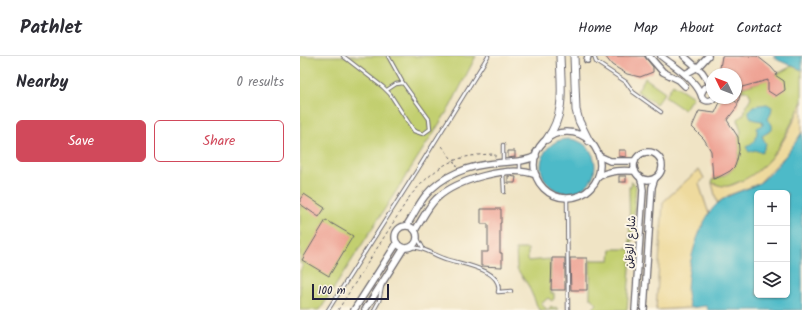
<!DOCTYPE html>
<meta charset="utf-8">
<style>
body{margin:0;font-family:Kalam,"Playpen Sans Arabic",sans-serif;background:#f2f2f3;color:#2b2b33}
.controls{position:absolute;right:12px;bottom:12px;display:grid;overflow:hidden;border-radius:6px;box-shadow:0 1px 3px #0004}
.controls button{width:36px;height:36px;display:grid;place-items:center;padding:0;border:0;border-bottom:1px solid #e1e1e2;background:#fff;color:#2b2b33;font:20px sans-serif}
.compass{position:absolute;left:406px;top:12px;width:36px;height:36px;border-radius:50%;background:#fff;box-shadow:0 1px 3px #0004;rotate:313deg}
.scale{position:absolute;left:12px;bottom:10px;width:77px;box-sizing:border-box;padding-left:4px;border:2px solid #22223b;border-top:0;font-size:11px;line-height:14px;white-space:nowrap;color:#22223b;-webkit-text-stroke:3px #fcf5e5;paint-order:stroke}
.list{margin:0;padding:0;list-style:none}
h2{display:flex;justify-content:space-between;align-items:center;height:52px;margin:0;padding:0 16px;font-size:17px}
h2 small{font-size:13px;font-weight:400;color:#7c7c81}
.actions{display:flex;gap:8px;padding:12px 16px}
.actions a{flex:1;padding:9px 0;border:1px solid #d1495b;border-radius:6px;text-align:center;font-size:14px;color:#d1495b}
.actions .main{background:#d1495b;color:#fff}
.icon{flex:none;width:22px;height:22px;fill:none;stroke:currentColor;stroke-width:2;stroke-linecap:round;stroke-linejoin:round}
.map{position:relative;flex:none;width:502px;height:254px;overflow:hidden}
header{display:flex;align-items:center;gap:24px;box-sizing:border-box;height:56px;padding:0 20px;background:#fff;border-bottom:1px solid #e1e1e2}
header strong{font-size:19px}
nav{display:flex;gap:22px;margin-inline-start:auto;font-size:14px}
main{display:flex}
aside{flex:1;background:#fff}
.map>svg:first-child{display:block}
</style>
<header>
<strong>Pathlet</strong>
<nav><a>Home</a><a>Map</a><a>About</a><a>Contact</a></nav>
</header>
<main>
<aside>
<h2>Nearby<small>0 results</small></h2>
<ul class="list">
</ul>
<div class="actions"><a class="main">Save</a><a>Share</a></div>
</aside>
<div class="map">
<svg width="502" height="254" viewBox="0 0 502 254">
<rect width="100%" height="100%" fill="#fcf5e5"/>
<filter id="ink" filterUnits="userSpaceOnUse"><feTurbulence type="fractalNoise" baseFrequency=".025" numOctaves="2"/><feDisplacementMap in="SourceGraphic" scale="8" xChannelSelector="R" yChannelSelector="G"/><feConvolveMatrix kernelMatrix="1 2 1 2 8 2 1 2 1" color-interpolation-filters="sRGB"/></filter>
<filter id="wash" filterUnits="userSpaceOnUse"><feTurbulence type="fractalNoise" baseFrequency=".012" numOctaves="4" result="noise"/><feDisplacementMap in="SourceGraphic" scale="16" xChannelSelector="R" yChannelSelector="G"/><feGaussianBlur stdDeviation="0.9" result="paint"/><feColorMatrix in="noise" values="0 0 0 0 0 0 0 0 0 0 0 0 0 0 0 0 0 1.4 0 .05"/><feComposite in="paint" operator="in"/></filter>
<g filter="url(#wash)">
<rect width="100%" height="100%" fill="#f0e4c5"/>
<g fill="#c2cf70" stroke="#727856">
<polygon points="0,0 176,0 150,51 20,254 0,254 0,215 3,209 0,207"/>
<path d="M492 10 502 14V45L497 57 478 92 467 106 459 114 448 122 431 129 425 131 412 127 413 123C431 119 439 110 439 91 439 89 437 83 438 81 439 79 441 78 441 76L439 69 438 63 444 58 446 51 451 41 448 35H441V32L466 24Z"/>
<polygon points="345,22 365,36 356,48 337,35"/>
<polygon points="373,28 393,41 384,54 365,41"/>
<polygon points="332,125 336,130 327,254 291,254 297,248 291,242 290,243 290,204 310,204 311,193 330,193 329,131 331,130"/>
<polygon points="216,193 228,193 228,205 250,203 251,237 254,237 254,243 252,245 248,242 241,248 248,254 251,250 254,252 256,251 258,254 239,254 228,229 217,213"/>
</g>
<g fill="#eeda9e" stroke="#887e6c">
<path d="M502 45V76L495 88 486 99 458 128 429 139 417 147 412 127C416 128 420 130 424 130 429 131 435 128 439 126 471 113 491 75 502 45Z"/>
<path d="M399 113 404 122 399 128 409 158C394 186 384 219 390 252L356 254 363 146Z"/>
</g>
<g fill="#4dbac8" stroke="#386e82" fill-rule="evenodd">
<polygon points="473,0 502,0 502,14 478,4"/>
<path d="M467 48 472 51 471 57 468 63 472 69V74L462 80 466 88 462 97 455 94 449 96 446 91C454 87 458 81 457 72L463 69 462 65C454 64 448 63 449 54L453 50Z"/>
<path d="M502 76V254H408L406 250H404L390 252C389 247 387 241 387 236 387 211 398 166 417 148 428 138 443 135 456 129 471 121 493 91 502 76ZM457 137H487V239H457Z"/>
<circle cx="268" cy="110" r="27"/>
</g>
<g id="blocks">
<g fill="#eea193">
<polygon points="305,0 344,0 353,11 353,16 340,21 327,18 312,9"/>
<polygon points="422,0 457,0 471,11 477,18 475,19 484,25 485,34 476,40 468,35 468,24 442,31 437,51 427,64 438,81 439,94 437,104 435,110 430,115 419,121 413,123 411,95 404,83 392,71 399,55 415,57 422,42 436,42 436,18 419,18"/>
<polygon points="319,94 326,94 326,101 319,100"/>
<polygon points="208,95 215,95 215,101 208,102"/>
<polygon points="208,120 216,121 215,127 208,127"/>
<rect x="319" y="120" width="7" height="6"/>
<polygon points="4,138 25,152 19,161 0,148 0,143"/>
<polygon points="181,153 201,153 201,167 200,167 200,197 202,197 202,211 181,210 181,196 188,196 188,168 181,168"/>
<polygon points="26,164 53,180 29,220 2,204"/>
<polygon points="252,202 265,202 265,234 251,234"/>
<polygon points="270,202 287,202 287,234 271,234"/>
</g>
</g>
</g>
<g filter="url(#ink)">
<use href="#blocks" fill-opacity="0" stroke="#6a666b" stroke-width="1"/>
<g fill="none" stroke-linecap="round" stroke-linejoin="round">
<g stroke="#6a666b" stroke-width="4.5">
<g id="service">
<polyline points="43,0 83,31 90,38 114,75 123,78 130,73 129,63 103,27 96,28 87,34"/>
<polyline points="88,0 103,27"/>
<polyline points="294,0 296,6 326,26 333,36 361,56"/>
<polyline points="203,106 203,89"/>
<polyline points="220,106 220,115"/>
<polyline points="203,116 204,136"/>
<polyline points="267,142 268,254"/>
<polyline points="117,181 123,192"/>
<path d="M111 191C124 191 133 199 146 203 160 208 204 213 198 236L211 235"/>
<polyline points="28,254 118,113 188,0"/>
<polyline points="74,254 79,245 82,230"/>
</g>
</g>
<g stroke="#6a666b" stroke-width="8">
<g id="minor">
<polyline points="349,0 363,16 379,24 385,30"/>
<path d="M361 0C376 12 393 21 401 38"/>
<polyline points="384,0 402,16 412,31"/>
<polyline points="287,4 288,0"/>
<polyline points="385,18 398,11 408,0"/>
<path d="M412 32 409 31 404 32 401 38C402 45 409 47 414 42"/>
<circle cx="267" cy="109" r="33"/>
<circle cx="348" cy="110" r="14"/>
<polyline points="299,100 310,105 335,105"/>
<path d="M298 121C309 114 322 114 335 115"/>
<path d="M107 169C113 160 118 149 125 140 142 119 170 109 197 107 210 105 224 107 236 100"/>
<circle cx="106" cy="181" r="11"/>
<path d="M115 174C122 164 127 152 136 143 156 124 210 108 236 119"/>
<polyline points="54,254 97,187"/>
<polyline points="65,254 104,192"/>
<polyline points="335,254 343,134 342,127 340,121"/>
<polyline points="344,254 352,131 355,122"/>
</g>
</g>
<g stroke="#6a666b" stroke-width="9">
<g id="tertiary">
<polyline points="274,0 276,54 279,65 289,85"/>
<path d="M247 83C266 57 261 31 260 0"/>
</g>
</g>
<g stroke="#6a666b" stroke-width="1" stroke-dasharray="3 3" stroke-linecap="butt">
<polyline points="429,42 438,47"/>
<polyline points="142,90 157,110"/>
<polyline points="232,96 241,84"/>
<path d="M38 254 110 140C138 109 152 99 195 98V102"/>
</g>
<use href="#service" stroke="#fff" stroke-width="2.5"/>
<use href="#minor" stroke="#fff" stroke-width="5.5"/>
<use href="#tertiary" stroke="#fff" stroke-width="7"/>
</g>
</g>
<g text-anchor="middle" stroke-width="4" stroke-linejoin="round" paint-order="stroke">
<g font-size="11" fill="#22223b" stroke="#fcf5e5">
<text transform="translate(330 186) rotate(-87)" y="4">شارع الوَطَن</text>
</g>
</g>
</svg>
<div class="controls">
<button>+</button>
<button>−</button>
<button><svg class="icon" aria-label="layers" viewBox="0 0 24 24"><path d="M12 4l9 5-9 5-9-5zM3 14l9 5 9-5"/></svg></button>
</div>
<svg class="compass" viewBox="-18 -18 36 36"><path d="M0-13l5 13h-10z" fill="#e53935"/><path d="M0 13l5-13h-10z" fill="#7c7c81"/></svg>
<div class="scale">100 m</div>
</div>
</main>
